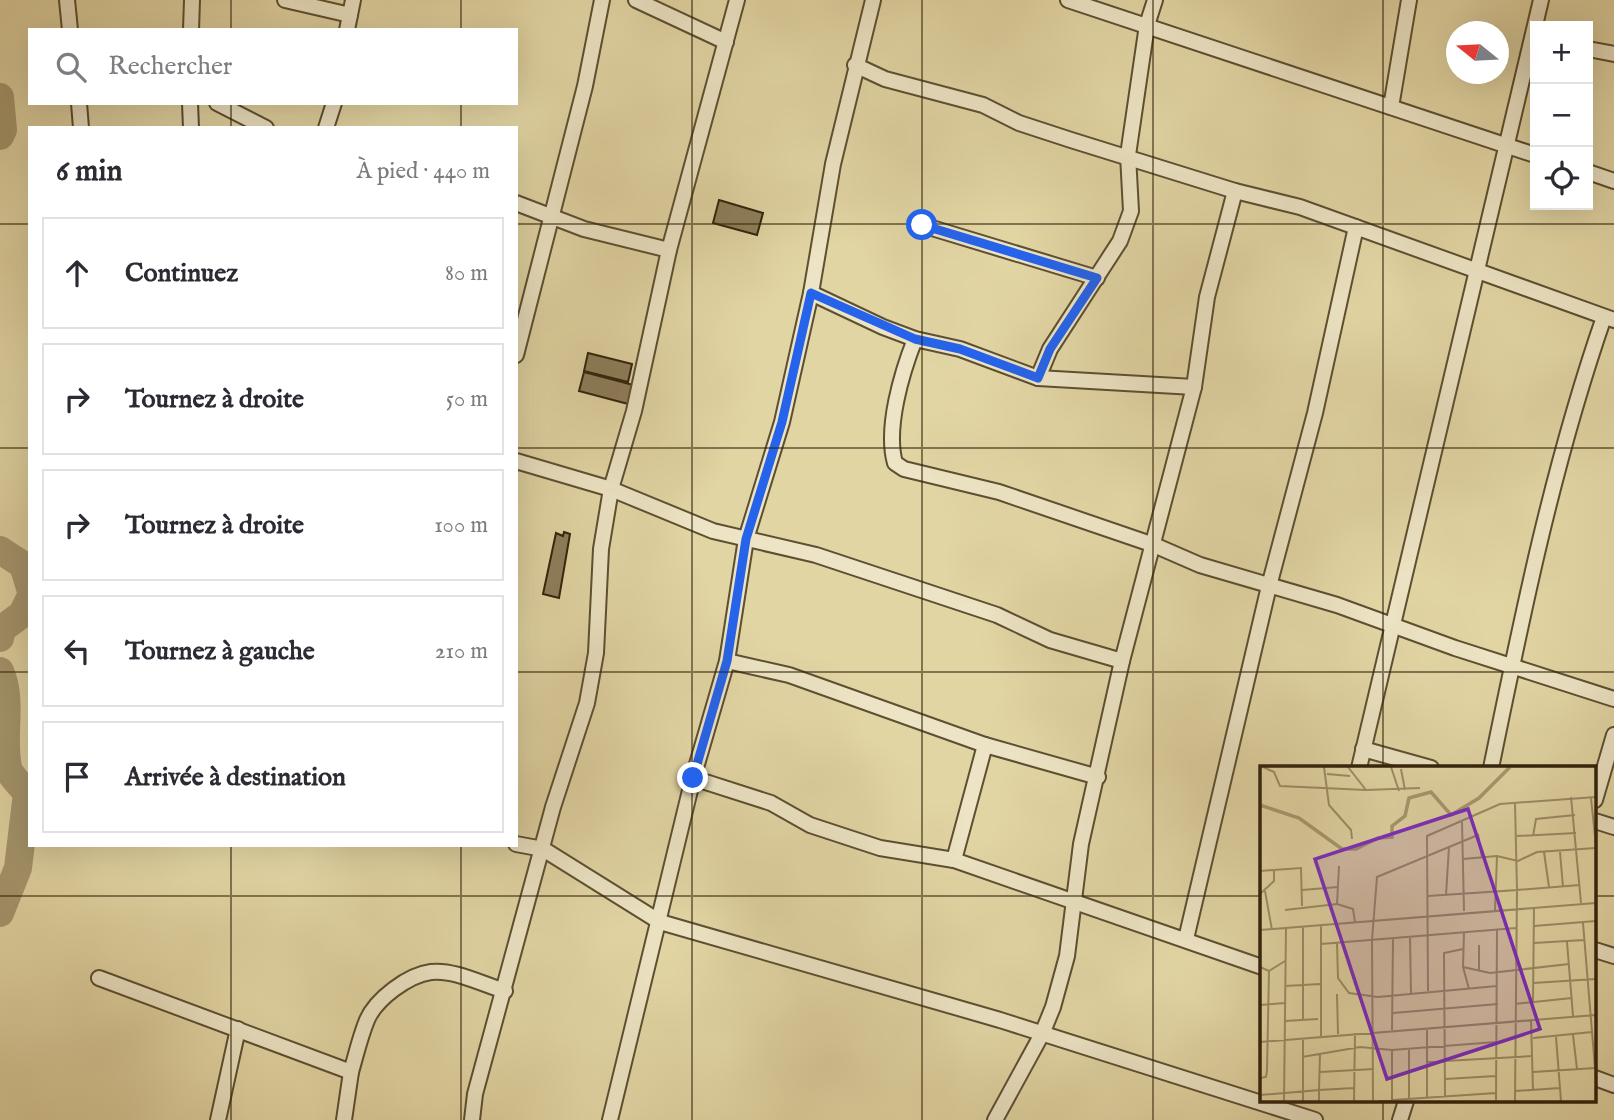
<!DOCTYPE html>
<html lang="fr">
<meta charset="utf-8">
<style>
body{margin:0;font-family:"IM FELL English",serif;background:#f7f7f7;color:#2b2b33}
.controls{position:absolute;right:21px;top:21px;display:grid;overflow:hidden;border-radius:0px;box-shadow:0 7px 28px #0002}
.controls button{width:63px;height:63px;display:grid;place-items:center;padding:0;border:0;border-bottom:2px solid #e1e1e2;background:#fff;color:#2b2b33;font:35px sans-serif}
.compass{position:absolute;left:1446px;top:21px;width:63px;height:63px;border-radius:50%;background:#fff;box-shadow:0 7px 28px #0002;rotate:288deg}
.stop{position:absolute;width:21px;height:21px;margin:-16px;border:5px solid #2563eb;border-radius:50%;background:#fff}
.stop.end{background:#2563eb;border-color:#fff;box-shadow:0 2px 7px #0008}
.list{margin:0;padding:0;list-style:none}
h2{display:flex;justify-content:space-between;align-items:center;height:91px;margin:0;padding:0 28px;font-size:30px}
h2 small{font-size:23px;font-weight:400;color:#7c7c81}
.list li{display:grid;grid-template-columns:46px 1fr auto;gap:21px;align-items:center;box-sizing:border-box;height:112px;margin:0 14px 14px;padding:0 14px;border:2px solid #e1e1e2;border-radius:0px}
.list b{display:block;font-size:26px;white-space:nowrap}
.list em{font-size:23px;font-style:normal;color:#7c7c81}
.icon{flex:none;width:38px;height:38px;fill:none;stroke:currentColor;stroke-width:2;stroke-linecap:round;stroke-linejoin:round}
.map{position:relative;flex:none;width:1614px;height:1120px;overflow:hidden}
.search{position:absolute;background:#fff;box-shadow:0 7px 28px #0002;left:28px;top:28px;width:490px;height:77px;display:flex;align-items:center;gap:18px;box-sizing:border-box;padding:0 24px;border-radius:0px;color:#7c7c81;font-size:26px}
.panel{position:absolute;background:#fff;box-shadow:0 7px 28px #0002;left:28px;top:126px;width:490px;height:721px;border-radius:0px}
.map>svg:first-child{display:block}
</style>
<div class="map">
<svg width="1614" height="1120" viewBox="0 0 1614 1120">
<rect width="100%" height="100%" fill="#e2d5a4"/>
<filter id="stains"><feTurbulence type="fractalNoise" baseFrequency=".00286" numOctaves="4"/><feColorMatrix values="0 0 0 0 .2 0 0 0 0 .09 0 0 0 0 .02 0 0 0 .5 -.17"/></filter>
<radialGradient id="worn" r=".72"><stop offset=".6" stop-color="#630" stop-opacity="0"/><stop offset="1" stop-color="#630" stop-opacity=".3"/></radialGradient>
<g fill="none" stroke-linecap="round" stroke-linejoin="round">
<g stroke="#a69870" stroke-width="28">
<polyline points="0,97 3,130 0,136"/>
<polyline points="0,550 23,565 30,588"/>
<polyline points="0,638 2,629 22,614 30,598"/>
<path d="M0 671C14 702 0 740 9 771 14 779 21 786 27 793L18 868 0 913"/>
</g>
</g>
<g fill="#8d7f5b" stroke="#31220b" stroke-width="2">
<polygon points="719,200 763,213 757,235 713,223"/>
<polygon points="588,353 632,364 628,382 584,371"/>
<polygon points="584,372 637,386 632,405 579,391"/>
<polygon points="564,532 570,534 559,598 543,594 556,533 563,536"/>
</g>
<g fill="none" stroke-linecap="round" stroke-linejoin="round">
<g stroke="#5d4f31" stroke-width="18">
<g id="minor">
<polyline points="67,0 70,30"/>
<polyline points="285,0 350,15"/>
<polyline points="636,0 726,42"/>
<polyline points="1068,0 1535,155"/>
<polyline points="191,30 192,0"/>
<polyline points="347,30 353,0"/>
<polyline points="1588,49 1614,54"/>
<polyline points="855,65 885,79 983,105 1019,123 1071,140 1235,191 1300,207 1614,320"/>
<polyline points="79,103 81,128"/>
<polyline points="190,103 191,128"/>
<polyline points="217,103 266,128"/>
<polyline points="1391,107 1409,0"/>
<polyline points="326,128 334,103"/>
<polyline points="1588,172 1614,181"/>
<polyline points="516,203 584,229 669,250"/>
<polyline points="922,225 1097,278"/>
<polyline points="811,293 883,327 915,339 960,349 1038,378 1194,387"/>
<path d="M915 339C902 372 885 428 895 463L904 469 999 492 1154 545 1200 565 1337 605 1455 648 1614 699"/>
<polyline points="516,355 585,86 602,0"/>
<polyline points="1038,378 1050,349 1120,241 1131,211 1128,155 1147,25 1155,0"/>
<polyline points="516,461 611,489 713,531 816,555 997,615 1050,640 1122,661"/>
<polyline points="727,661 789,675 985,745 1098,777"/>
<polyline points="1363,749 1431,768"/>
<polyline points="1359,768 1541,0"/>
<path d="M1491 768C1522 616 1553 464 1604 317"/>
<polyline points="693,778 771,803 810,825 880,848 954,860 1262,967"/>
<polyline points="1595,800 1614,735"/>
<polyline points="1595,821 1614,827"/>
<polyline points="516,844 543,849 660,922 1000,1020 1315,1120"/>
<polyline points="954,860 985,745"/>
<polyline points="1186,939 1269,586 1315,413 1356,227"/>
<polyline points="1595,950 1614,956"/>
<path d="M99 978 351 1072C356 1055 360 1037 367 1020 376 999 408 975 431 972 454 969 484 985 505 991"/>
<polyline points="1595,1078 1614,1085"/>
<polyline points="218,1120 238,1029"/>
<polyline points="344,1120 351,1072"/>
<polyline points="472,1120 475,1094 553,807 587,703 596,653 601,549 611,489 634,411 669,250 737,0"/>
<polyline points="610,1120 693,778 727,661 746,539 782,422 811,293 833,164 873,0"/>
<polyline points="995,1120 1042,1034 1053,1007 1067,956 1081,844 1122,661 1194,387 1207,297 1235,191"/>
<polyline points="1400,1120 1406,1101"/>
</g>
</g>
<use href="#minor" stroke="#ece4c4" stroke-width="14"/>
</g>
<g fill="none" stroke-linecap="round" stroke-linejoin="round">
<polyline stroke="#2563eb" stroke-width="9" points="693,778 727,661 746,539 782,422 811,293 915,339 960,349 1038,378 1050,349 1097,278 922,225"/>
</g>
<path fill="none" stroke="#31220b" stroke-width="2" stroke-opacity="0.55" d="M231 0V30M461 0V30M692 0V1120M922 0V1120M1153 0V1120M1383 0V768M231 103V128M461 103V128M0 224H30M516 224H1614M0 448H30M516 448H1614M0 672H30M516 672H1614M231 845V1120M461 845V1120M0 896H1262M1595 896H1614M1383 1101V1120"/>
<g transform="translate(1260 766)">
<rect width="336" height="336" fill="#e2d5a4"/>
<path fill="none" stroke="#a69870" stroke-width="3.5" d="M0 39 39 52 82 83H96L118 72 132 71V60L145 50 149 32 171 26 191 49 219 32 250 1"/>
<path fill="none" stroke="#9b8d67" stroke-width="2" d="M3 1 14 6 20 20 106 24M64 1 69 39 91 64 92 73M88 1 106 24 160 22M131 1 139 25M141 3 145 24M67 8 90 10M311 31 321 137M331 32 336 80M202 56 204 145M257 70 316 67M273 70 276 53 315 49M284 86 289 121M300 86 303 121M203 93 237 90 258 95 277 86 336 82M79 100 77 138 93 143 95 156M0 105 41 102 42 140M42 124 78 121M5 125 12 164M0 128 14 115V105M186 129 189 81 218 69 222 91M168 130 257 124 255 37M25 144 77 138M235 144 237 90M323 157 335 302M43 160V253M274 160 336 155M0 164 336 137M204 167 203 201 209 223M150 172 151 227M77 176 78 212 89 227 118 231 237 220M307 176 313 250M274 177 324 174M61 178 256 162M219 179V205M0 201 9 205 25 195M203 201 230 207 309 198M273 217 336 213M25 220 60 218M168 225 167 70 240 38 336 31M77 228 78 268M273 235 274 142M255 238 312 232M0 239 25 237M133 247 238 238M271 254 273 324M25 255 58 253M167 262V332M132 264 133 172M313 269 317 303M61 270V160M296 271 301 335M43 272V335M273 272 332 266M0 276 336 249M149 283V333M132 284V334M42 291 100 281 132 284 236 276M167 296 273 290M60 306 114 303M273 306 336 302M0 312 6 311 7 305 9 205M185 313 236 310M255 325 300 322M0 329 59 324 60 288M185 330 184 187 203 183M24 335 26 162M59 335V324L94 322M94 335 95 267M113 335 112 174 117 111 189 81M118 335 236 327M236 335 237 163M255 335 257 124 320 119"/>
<path fill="#7b2cbf" fill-opacity="0.15" stroke="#7b2cbf" stroke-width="3.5" d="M208 43 280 263 127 313 55 93Z"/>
<rect width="336" height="336" fill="none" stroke="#31220b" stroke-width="3.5"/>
</g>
<rect width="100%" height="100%" filter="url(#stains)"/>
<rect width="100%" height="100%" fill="url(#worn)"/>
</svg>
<div class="controls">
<button>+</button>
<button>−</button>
<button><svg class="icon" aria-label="locate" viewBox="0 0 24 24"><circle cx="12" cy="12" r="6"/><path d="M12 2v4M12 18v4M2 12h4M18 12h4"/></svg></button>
</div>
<svg class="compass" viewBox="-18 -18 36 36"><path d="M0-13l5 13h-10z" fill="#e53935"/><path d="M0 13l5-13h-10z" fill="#7c7c81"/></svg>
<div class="stop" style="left:922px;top:225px"></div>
<div class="stop end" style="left:693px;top:778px"></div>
<div class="search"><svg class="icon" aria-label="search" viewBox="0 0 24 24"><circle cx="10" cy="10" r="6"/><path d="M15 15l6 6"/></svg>Rechercher</div>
<section class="panel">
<h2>6 min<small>À pied · 440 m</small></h2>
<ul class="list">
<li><svg class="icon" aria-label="ahead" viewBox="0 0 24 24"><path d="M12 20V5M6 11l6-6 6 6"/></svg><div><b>Continuez</b></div><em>80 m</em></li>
<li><svg class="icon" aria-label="right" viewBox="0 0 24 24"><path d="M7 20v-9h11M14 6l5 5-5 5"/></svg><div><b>Tournez à droite</b></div><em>50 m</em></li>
<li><svg class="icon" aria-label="right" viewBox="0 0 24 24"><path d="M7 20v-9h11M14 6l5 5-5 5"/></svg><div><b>Tournez à droite</b></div><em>100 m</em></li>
<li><svg class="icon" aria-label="left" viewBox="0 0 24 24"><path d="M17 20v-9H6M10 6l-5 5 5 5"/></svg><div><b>Tournez à gauche</b></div><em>210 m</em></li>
<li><svg class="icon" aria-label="arrive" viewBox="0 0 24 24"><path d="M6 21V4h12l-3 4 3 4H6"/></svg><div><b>Arrivée à destination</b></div></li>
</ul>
</section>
</div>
